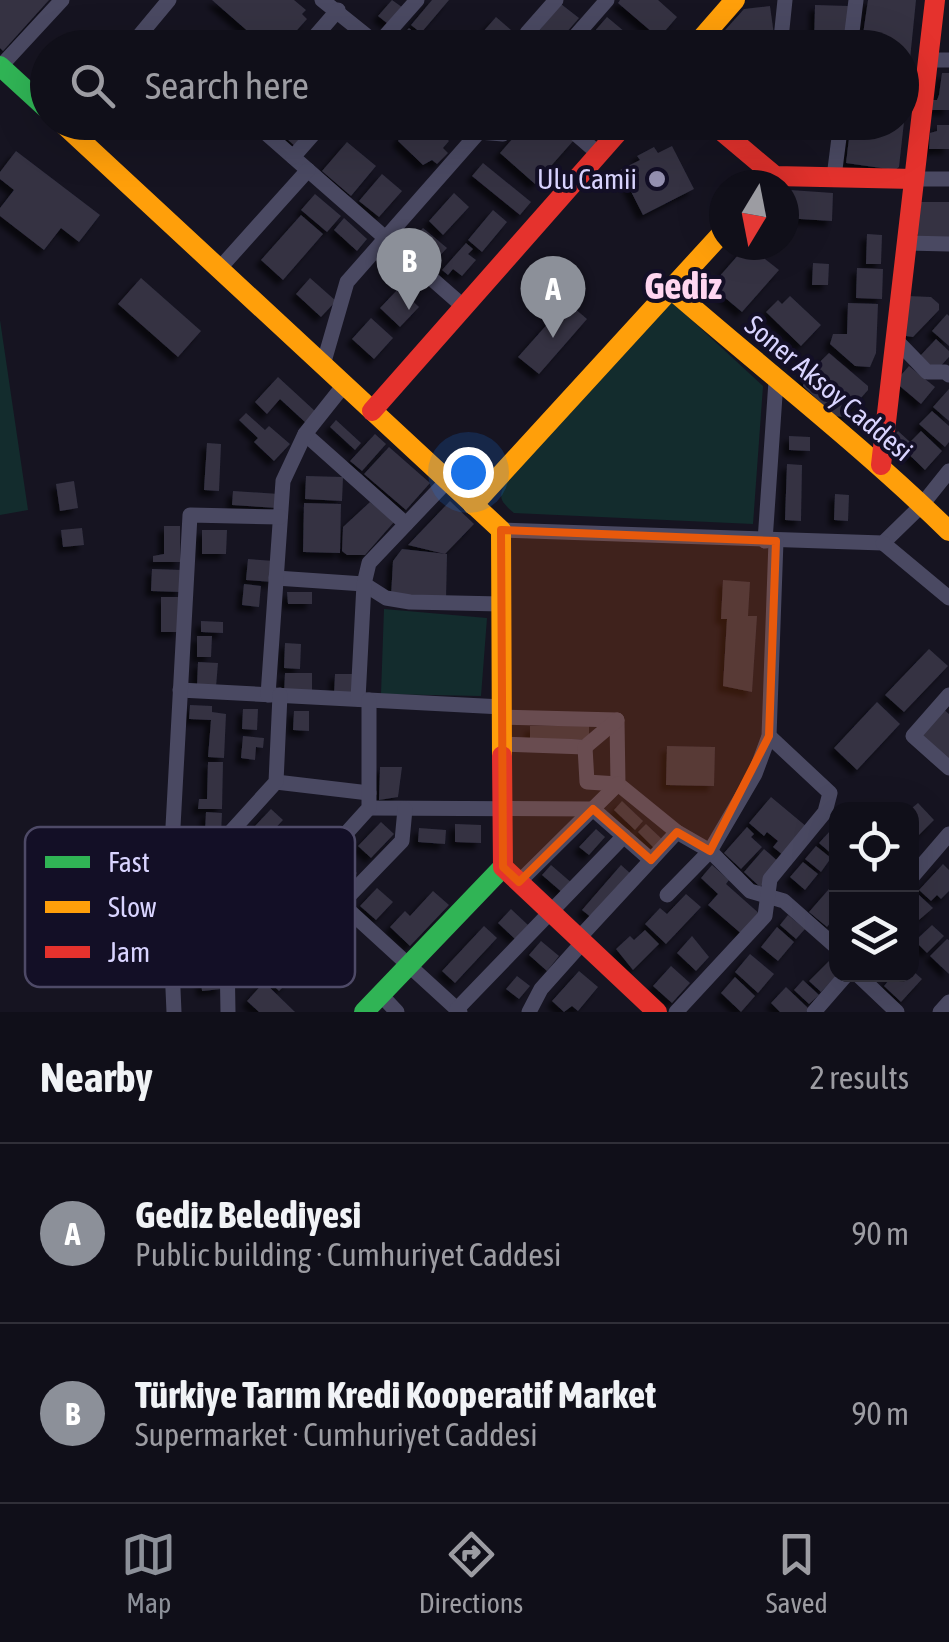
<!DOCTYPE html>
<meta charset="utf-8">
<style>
body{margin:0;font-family:"Asap Condensed",sans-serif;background:#1e1d26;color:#f1f3f6}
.controls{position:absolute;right:30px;bottom:30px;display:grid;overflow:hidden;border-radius:20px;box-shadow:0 10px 40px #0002}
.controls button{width:90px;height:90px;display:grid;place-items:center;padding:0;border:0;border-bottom:2px solid #302f38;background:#100f19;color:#f1f3f6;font:50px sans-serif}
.compass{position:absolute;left:709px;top:170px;width:90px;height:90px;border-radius:50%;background:#100f19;box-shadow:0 10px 40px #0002;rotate:190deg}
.you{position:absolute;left:468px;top:472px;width:35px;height:35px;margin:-25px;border:8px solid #fff;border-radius:50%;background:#1a73e8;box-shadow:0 0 0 15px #1a73e833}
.badge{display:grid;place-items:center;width:65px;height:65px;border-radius:50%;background:#8c9099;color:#fff;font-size:32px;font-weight:700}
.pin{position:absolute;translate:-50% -82px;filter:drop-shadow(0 2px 5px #0008)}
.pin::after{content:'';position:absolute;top:52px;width:35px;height:30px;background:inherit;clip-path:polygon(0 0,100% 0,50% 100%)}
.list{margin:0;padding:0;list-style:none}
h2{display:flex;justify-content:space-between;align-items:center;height:130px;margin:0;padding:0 40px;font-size:42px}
h2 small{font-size:32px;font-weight:400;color:#9c9ca2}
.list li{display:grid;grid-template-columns:65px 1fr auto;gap:30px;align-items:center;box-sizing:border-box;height:180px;padding:0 40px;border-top:2px solid #302f38}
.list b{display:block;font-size:38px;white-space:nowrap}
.list p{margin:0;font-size:32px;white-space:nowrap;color:#9c9ca2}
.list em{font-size:32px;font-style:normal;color:#9c9ca2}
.icon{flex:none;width:55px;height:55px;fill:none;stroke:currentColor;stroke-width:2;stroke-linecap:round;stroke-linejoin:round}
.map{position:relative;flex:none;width:949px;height:1012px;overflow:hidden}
.search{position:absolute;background:#100f19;box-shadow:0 10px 40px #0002;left:30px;right:30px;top:30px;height:110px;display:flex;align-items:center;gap:25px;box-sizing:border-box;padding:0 35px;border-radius:55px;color:#9c9ca2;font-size:38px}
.sheet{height:490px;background:#100f19}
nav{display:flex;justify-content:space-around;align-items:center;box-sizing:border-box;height:140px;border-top:2px solid #302f38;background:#100f19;font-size:28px;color:#9c9ca2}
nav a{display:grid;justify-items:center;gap:5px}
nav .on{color:#8c9099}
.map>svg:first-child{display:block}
</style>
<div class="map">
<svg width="949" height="1012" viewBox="0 0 949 1012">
<defs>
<filter id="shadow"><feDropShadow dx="-5.5" dy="5.5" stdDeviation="2.5" flood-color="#0009"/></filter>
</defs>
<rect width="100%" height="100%" fill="#161421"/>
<g fill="#132c2d">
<path d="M671 301 763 386 753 524 514 513C501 502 497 497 506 482Z"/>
<polygon points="0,320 28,510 0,515"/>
<polygon points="384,609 487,618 481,696 381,694"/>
</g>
<g fill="#343243" filter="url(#shadow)">
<polygon points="0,0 49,0 3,51 0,48"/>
<polygon points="212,0 294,0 306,10 302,14 307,19 281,48 267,48"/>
<polygon points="392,0 406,10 392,27 378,16"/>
<polygon points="432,0 449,0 421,33 411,25"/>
<polygon points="620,0 658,0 677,17 659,38 618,3"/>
<polygon points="868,0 916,0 904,118 902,118 902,48 861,48"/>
<polygon points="561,4 579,18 554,47 537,33"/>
<polygon points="815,5 849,6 848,48 814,48"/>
<polygon points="770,6 774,35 763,48 709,48 744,9"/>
<polygon points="496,17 518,36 507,48 482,48 475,41"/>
<polygon points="607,17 625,32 612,48 580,48"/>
<polygon points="409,28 432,48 415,48 401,37"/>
<polygon points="942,73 949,73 949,110 930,110 930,100 937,100 939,95"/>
<polygon points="268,122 302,122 311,130 296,147"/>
<polygon points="409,122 430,122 449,141 443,148 448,153 437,164 432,160 423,165 398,141"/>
<polygon points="527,122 554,122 574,140 535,184 500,153"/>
<polygon points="851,122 904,122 899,167 895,170 846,163"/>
<polygon points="937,125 949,125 949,149 929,149 930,133 937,131"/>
<polygon points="347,142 376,166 351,196 322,171"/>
<polygon points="672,146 694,189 643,215 620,170 640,160 637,156 654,147 658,153"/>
<polygon points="16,151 100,215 79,242 61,228 44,250 0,216 0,208 14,190 0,179 0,172"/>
<polygon points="483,163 531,202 520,215 472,176"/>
<polygon points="382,174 402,191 379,217 359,201"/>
<polygon points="790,190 833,193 832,221 784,218 784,199"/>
<polygon points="454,193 469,207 443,235 429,221"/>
<polygon points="315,194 341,216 327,232 301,210"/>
<polygon points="918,202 949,202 949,238 918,237"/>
<polygon points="493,210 507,222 482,252 468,240"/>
<polygon points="301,215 323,234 283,280 261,260"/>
<polygon points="344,218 367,239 357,251 334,230"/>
<polygon points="423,228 447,248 433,263 410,243"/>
<polygon points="867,234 882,235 881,264 866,264"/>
<polygon points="466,243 473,249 468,254 476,260 462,276 453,269 448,275 442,270"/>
<polygon points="747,245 779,270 742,312 711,286"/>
<polygon points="813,263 829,264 828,285 812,285"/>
<polygon points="857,268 883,269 882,299 856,298"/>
<polygon points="141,278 201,331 178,357 118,304"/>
<polygon points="310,278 336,301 321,317 296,294"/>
<polygon points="399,288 419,307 400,327 380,308"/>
<polygon points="790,296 821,325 801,346 766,312 778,300 782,304"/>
<polygon points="907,296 931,297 939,304 939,310 913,337 906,336"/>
<polygon points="567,302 587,319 539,374 518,357"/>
<polygon points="848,303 878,304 876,353 870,367 855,366 830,344 833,334 847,334"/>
<polygon points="947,314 949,316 949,346 932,331"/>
<polygon points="371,318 393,338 374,359 352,339"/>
<polygon points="936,339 949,351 949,357 936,371 920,356"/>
<polygon points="829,353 868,386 868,390 844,417 835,416 803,386 803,378"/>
<polygon points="909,366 935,387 921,404 895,382"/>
<polygon points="278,377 316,412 306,423 280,399 267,414 255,402"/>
<polygon points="949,389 949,421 933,407"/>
<polygon points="932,411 949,426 949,442 945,447 919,424"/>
<polygon points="246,413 265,430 269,426 290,444 274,461 254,442 258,438 239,420"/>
<polygon points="336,420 361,443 355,450 330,427"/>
<polygon points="898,431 910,442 921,431 942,451 925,470 895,441 897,439 894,436"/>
<polygon points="375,434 386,444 362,471 350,461"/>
<polygon points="789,436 810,437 810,451 789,450"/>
<polygon points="207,443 221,444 219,491 204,490"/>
<polygon points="389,447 430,483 406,510 364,474"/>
<polygon points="787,464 802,465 801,521 785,520"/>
<polygon points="306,476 343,477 342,501 305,499"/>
<polygon points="74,481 78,508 60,511 56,484"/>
<polygon points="233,491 279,494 278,508 232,505"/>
<polygon points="835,494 849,495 848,521 834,520"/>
<polygon points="450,501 474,524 445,554 408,545"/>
<polygon points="370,502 394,522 365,555 347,555 342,551 343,527"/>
<polygon points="304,503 341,504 340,553 303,552"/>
<polygon points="164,526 180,526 180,562 153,562 153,556 164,554"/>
<polygon points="82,528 84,545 63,547 61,530"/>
<polygon points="202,530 227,530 226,554 202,554"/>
<polygon points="402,549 447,554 446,600 391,597 393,561"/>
<polygon points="248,559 274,561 273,582 246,580"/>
<polygon points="152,569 182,570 181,592 151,591"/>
<polygon points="723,580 750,582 748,616 757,616 752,692 723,686 727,619 721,619"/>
<polygon points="244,584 261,586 259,607 242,605"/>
<polygon points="287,592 312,592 312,604 288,604"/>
<polygon points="161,597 180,597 179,632 161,632"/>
<polygon points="201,621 223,622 223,633 201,632"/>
<polygon points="197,636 212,636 211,657 197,657"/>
<polygon points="285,643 301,644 300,669 284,668"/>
<polygon points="929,649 948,666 904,712 885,695"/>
<polygon points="198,662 218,663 216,687 197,686"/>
<polygon points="285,673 312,673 312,695 284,695"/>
<polygon points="335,674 355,674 354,697 334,696"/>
<polygon points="877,702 900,724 857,770 834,748"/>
<polygon points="190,705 212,706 212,712 226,714 224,758 208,757 211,720 189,719"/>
<polygon points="942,708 949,714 949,763 918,736"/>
<polygon points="243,709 258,709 257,730 242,729"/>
<polygon points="294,711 309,711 309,731 293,730"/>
<polygon points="530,726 589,726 589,739 530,740"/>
<polygon points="243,736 264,738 263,748 256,747 255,760 241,758"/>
<polygon points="667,746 715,747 714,786 666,785"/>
<polygon points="208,762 223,762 222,809 198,809 199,799 207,799"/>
<polygon points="380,767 402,767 398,797 379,800"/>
<polygon points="771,797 807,827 783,855 773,847 778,841 767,832 764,836 749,823"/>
<polygon points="622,801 643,821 635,830 614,810"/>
<polygon points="918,803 934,820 916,838 912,833 912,808"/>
<polygon points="271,809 283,820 267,837 255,826"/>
<polygon points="206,812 222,813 221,834 205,833"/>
<polygon points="381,822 394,834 371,858 358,846"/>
<polygon points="455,824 481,825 481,843 455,842"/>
<polygon points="646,824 665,842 656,850 638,832"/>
<polygon points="747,827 754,834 751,837 762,847 741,869 724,853"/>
<polygon points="419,828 446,830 445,844 418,842"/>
<polygon points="596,829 605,837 589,855 579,847"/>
<polygon points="830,831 836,836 834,856 819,843"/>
<polygon points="816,846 831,858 821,872 805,859"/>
<polygon points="764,849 781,864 760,887 744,872"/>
<polygon points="345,862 357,873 342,888 331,877"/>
<polygon points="803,862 818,874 805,890 790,877"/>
<polygon points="943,864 949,870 949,891 941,899 937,895 931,901 919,890"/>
<polygon points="551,865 573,884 564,894 542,875"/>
<polygon points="621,865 631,874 592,918 582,910"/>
<polygon points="712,865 729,880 726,884 762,916 744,936 708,905 718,894 701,878"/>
<polygon points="377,888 393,902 376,920 360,906"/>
<polygon points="829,889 836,895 836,916 827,927 809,912"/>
<polygon points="433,891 449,905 410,946 390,927 405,911 410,916"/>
<polygon points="917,893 933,908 912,926 912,898"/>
<polygon points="686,894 701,907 666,944 645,924 660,908 667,914"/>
<polygon points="511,909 528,925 515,939 498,923"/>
<polygon points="788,915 805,929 796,939 780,925"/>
<polygon points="932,925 944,936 927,953 915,941"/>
<polygon points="484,926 497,938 455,983 442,971"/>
<polygon points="777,927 794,942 778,961 761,947"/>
<polygon points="645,930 659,944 633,970 616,949 630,936 634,940"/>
<polygon points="692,936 709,957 696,971 677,953"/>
<polygon points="290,937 311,958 279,991 258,970"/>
<polygon points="947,939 949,940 949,974 930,956"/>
<polygon points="541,941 559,956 547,971 529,955"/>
<polygon points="750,954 774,974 758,993 735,972"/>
<polygon points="833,957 836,960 836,976 821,992 809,981"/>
<polygon points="671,966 690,983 672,1003 653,986"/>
<polygon points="220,968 222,989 202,991 201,979 209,979 208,969"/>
<polygon points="912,970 922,979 901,1002 884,986 894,974 912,974"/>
<polygon points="579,971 598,987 578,1011 572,1006 564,1012 552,1001"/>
<polygon points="517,976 530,986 519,999 506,989"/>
<polygon points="735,977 755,996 741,1012 721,993"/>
<polygon points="803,980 819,995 809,1004 794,990"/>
<polygon points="264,982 295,1012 259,1012 247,1001"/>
<polygon points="786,987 809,1009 806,1012 780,1012 771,1003"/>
</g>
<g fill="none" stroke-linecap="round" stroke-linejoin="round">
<g stroke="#4a4962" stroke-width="15">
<polyline points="322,0 382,48"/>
<polyline points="378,44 417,0"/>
<polyline points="129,48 169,0"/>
<polyline points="305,48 338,10"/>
<polyline points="544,48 527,33 556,0"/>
<polyline points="565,48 607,0"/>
<polyline points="780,48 785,0"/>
<polyline points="850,48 856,0"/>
<polyline points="928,60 949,60"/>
<polyline points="0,67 62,0"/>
<polyline points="253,122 464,307"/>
<polyline points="468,122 479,132 503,134 513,122"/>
<polyline points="562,122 599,154"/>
<polyline points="293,157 324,122"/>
<polyline points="834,177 841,122"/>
<polyline points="914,179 949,179"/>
<polyline points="906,243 949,244"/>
<polyline points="219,269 308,170"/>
<polyline points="895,339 927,372 945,372 949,375"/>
<polyline points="323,365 347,282 479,132"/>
<polyline points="305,434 406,524"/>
<polyline points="501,530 883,543 921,506 949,471"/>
<polyline points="765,541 776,381"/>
<polyline points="883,543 949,598"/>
<polyline points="276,578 364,584 386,598 410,602 501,604"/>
<polyline points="180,690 502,707"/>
<polyline points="268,695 283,481 305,434 344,385"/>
<polyline points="949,695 913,736 949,768"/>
<polyline points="358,699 364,584 369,563 447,481"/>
<polyline points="502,717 617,720 618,784 677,832 710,851 750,891 784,901 836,947"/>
<polyline points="502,744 585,747 617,720"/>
<polyline points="585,747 587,782 618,784"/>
<polyline points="276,782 369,793"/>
<polyline points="369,808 593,809 651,860"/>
<polyline points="309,874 460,1012"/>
<polyline points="912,877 949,834"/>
<polyline points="519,882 618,784"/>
<polyline points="667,895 710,851 755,774 769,736 776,541"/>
<polyline points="169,900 276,782 280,695"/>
<polyline points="169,900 227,954 228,1012"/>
<polyline points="342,903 402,841 405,809"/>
<polyline points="579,938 677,832"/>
<polyline points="227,954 238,953 369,808 369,700"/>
<polyline points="857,974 897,1012"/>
<polyline points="381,995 397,1012"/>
<polyline points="457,1009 624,836"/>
<polyline points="174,1012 169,900 190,515 280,517"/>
<polyline points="529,1012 541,989 583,942"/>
<polyline points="676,1012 765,916 770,879 825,812 830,793 769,736"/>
<polyline points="814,1012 847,974"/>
<polyline points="940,1012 949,1002"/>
</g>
<g stroke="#30b455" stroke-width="20">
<polyline points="0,66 48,110"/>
<polyline points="364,1012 503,867"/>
</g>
<g stroke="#ff9f0a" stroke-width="20">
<polyline points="693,48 735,0"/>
<polyline points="61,122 501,530 502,756"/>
<path d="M671 289C764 370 861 445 949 531"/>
<polyline points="473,505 724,231"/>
</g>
<g stroke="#e5322d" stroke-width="20">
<polyline points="711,122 775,176 914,179"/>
<polyline points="372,411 627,122"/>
<polyline points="881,465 935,0"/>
<polyline points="502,756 503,867 657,1012"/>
</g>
</g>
<path fill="#e8590c" fill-opacity="0.2" stroke="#e8590c" stroke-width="8" stroke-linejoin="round" d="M501 530 776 541 769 736 710 851 677 832 651 860 593 809 519 882 503 867Z"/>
<circle fill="#9591b1" stroke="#130f26" stroke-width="4" cx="657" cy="179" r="10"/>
<g text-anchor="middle" stroke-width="8" stroke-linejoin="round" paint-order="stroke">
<g font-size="28" fill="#d9d4ff" stroke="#130f26" text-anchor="end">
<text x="637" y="189">Ulu Camii</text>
</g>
<g font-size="28" fill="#d9d4ff" stroke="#130f26">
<text transform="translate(829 388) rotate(40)" y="10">Soner Aksoy Caddesi</text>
</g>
<g font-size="38" font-weight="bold" fill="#ffd6f0" stroke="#130f26">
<text x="683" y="299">Gediz</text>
</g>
</g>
<rect x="25" y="827" width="330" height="160" rx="15" fill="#130f26" stroke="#4e4a67" stroke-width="2.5"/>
<rect x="45" y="856" width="45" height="12" fill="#30b455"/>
<rect x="45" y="901" width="45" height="12" fill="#ff9f0a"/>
<rect x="45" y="946" width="45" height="12" fill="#e5322d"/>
<g font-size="28" fill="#d9d4ff">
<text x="108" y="872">Fast</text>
<text x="108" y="917">Slow</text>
<text x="108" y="962">Jam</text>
</g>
</svg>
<div class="controls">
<button><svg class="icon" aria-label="locate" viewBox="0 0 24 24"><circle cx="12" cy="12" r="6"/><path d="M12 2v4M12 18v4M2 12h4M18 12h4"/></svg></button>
<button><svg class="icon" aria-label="layers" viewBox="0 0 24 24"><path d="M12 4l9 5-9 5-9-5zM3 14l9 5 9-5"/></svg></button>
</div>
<svg class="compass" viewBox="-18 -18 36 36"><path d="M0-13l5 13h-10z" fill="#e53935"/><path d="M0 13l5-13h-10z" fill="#9c9ca2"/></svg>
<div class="you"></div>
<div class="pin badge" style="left:553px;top:338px">A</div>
<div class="pin badge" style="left:409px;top:310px">B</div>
<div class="search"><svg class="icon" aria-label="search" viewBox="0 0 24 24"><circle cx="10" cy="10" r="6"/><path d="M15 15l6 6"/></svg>Search here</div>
</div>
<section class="sheet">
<h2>Nearby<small>2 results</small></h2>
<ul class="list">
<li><span class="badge">A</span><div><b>Gediz Belediyesi</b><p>Public building · Cumhuriyet Caddesi</p></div><em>90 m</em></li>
<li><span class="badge">B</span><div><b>Türkiye Tarım Kredi Kooperatif Market</b><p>Supermarket · Cumhuriyet Caddesi</p></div><em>90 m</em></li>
</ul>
</section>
<nav>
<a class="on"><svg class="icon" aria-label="map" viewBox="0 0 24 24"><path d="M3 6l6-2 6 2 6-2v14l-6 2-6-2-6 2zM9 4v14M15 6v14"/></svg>Map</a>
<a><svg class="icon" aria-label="directions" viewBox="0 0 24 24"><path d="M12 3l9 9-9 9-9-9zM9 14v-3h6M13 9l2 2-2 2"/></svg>Directions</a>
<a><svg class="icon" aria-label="saved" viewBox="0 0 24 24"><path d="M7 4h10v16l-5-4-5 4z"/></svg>Saved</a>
</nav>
